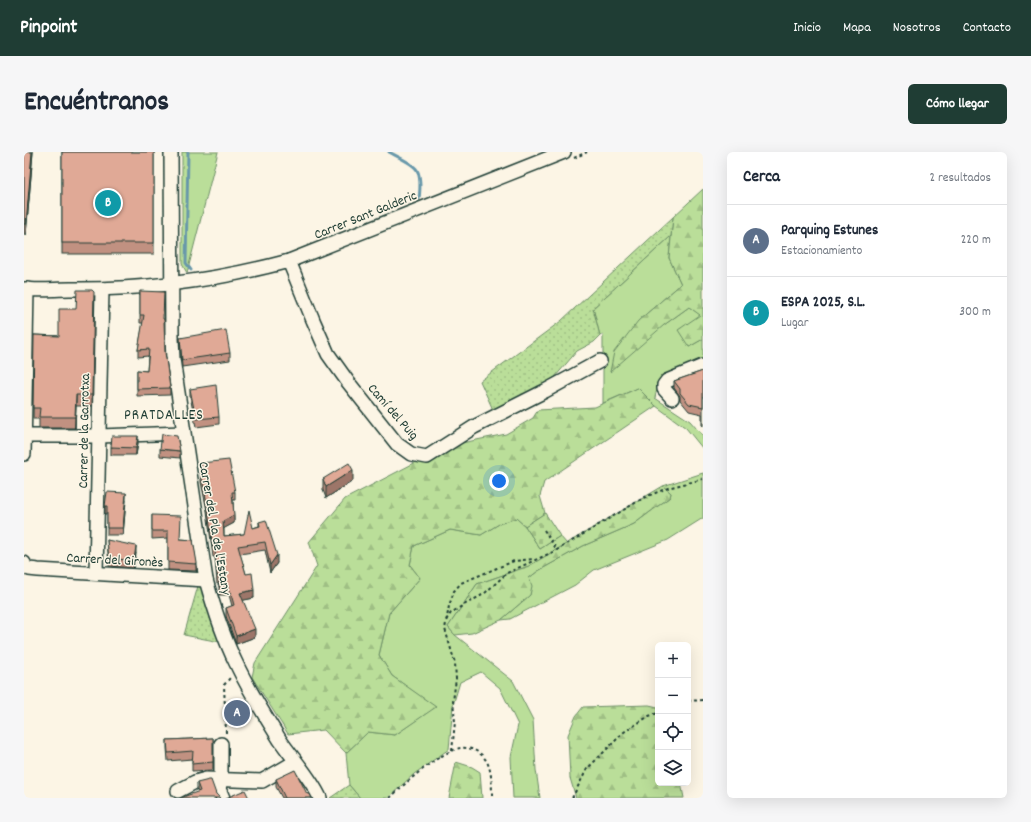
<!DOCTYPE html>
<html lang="es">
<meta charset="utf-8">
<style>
body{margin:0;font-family:Dekko,sans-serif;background:#f6f6f7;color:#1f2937}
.controls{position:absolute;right:12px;bottom:12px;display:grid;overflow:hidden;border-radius:6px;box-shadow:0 4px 16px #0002}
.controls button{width:36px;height:36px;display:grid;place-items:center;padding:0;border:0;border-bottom:1px solid #e0e1e3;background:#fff;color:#1f2937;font:20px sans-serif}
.you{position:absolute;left:475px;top:329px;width:14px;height:14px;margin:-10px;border:3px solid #fff;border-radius:50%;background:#1a73e8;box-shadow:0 0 0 6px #1a73e833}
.badge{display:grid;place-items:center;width:26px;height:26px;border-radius:50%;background:#1f3d34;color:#fff;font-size:13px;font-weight:700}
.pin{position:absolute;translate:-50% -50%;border:2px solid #fff;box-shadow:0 1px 4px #0006}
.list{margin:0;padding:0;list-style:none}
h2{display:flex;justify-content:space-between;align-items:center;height:52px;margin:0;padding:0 16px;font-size:17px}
h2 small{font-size:13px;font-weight:400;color:#747a83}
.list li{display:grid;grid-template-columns:26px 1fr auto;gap:12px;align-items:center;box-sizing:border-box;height:72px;padding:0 16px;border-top:1px solid #e0e1e3}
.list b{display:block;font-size:15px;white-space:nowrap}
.list p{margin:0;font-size:13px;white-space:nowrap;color:#747a83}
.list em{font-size:13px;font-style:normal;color:#747a83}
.icon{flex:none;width:22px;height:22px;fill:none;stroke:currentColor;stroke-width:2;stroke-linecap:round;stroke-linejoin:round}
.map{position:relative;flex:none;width:679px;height:646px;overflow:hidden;border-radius:6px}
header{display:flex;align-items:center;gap:24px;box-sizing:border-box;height:56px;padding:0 20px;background:#1f3d34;color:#fff}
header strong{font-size:19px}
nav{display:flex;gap:22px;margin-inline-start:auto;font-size:14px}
.intro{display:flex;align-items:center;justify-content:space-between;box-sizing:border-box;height:96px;padding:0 24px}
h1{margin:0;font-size:28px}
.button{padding:10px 18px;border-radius:6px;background:#1f3d34;color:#fff;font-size:14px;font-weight:700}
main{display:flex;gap:24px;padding:0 24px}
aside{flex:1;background:#fff;border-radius:6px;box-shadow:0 4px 16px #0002}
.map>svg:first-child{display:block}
</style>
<header>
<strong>Pinpoint</strong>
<nav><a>Inicio</a><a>Mapa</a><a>Nosotros</a><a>Contacto</a></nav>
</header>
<div class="intro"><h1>Encuéntranos</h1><a class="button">Cómo llegar</a></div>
<main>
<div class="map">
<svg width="679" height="646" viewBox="0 0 679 646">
<defs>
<pattern id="forest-firs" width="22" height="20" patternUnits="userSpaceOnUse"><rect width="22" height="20" fill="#bade99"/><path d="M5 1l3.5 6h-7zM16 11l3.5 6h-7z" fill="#9fbf84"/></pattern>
<pattern id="cemetery-stones" width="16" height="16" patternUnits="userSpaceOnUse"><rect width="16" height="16" fill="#bade99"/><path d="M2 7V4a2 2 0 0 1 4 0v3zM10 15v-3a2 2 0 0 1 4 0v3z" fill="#9fbf84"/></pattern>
<pattern id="park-dots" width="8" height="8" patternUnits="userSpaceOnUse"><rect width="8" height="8" fill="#bade99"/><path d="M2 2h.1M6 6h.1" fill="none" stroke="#9fbf84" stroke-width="1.8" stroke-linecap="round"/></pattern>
</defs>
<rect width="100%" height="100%" fill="#fcf5e5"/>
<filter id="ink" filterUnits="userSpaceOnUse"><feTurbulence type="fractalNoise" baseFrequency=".025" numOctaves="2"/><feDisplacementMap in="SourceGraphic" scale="8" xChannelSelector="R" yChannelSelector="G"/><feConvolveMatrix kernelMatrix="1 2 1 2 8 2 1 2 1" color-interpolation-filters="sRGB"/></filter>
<g filter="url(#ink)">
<g fill="#bade99" stroke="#6c8e66">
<polygon points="158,0 194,0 163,121 158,112"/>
<path d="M647 84 645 106 657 132 614 169 640 173 665 155 677 163 665 195 679 187V208C659 216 634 221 631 246L666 269 679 284V297L662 276 632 254 614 236 579 251V182L576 184 569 156Z"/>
<polygon points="679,321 679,366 644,388 570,418 551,433 486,467 477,468 506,443 505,426 514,419 559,394 610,372 646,345 647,341 639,334"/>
<polygon points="492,366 501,374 516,397 536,384 543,392 505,414 453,432 424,475 431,483 489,529 509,568 512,618 516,646 489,646 487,605 494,573 476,536 457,520 436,530 429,553 425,597 390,622 364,646 336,646 325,633 322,601 344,580 371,583 411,555 368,524 355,503 365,461 396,426 386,413 390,394 426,378 457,383 475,372"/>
</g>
<g fill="url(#forest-firs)" stroke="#6c8e66">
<polygon points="679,37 679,187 665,195 654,178 676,163 665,155 640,173 586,220 590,200 614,169 657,132 645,106 649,65"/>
<polygon points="614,236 632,254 520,330 516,344 521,361 501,374 492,366 475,372 457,383 426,378 390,394 386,413 396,426 365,461 355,503 368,524 412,555 371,583 344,580 322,601 300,578 264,582 228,525 231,511 293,414 285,390 321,347 423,294 482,282 509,266 514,258 571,255"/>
<polygon points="639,334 647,341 646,345 610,372 559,394 514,419 505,426 508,434 506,443 477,468 448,481 431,483 424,475 453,432 505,414"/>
<polygon points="625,553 634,555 634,631 657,631 660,646 552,646 546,626 544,583 552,564 559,555"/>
<polygon points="432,610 448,615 456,620 458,646 425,646"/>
</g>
<polygon fill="url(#cemetery-stones)" stroke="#6c8e66" points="521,361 536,384 516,397 501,374"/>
<g fill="url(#park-dots)" stroke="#6c8e66">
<polygon points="649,65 647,84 569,156 576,184 570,190 553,199 525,232 470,260 456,229 537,169"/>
<polygon points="177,433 196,490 160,483 174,434"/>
<polygon points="325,633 336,646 306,646"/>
</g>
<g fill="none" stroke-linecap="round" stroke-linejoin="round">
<g stroke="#6898aa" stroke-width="3">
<polyline points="164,0 162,111 167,118"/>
<path d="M365 0C372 4 389 11 393 18 397 25 396 39 395 47"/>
</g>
<g stroke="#1f3d34" stroke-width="16">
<g id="minor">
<path d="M147 0 148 186 149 207 182 428C190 456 199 485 212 511 224 537 241 564 256 588 269 607 287 626 296 646"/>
<polyline points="265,109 289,168 304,202 324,230 373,292 387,302 403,305 450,275 521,239 576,209"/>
<path d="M0 137C15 139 31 137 46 137 120 138 194 128 265 109L540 0"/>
<polyline points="648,246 640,237 640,233 643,229 679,214"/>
<polyline points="0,284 75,284 159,281"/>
<polyline points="0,302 3,137"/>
<polyline points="0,411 0,414 5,417 14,418 182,428"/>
<polyline points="72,421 78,138"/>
<polyline points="197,592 197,627 195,637 199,646"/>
<polyline points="154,639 171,630 182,627 238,629 271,610"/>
</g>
</g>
<g stroke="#1f3d34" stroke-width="2" stroke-dasharray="3 3" stroke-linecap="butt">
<polyline points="550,6 563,0"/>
<polyline points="520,378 533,398"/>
<polyline points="422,468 427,461 438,454 460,442 483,421 533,398 621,345 644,336 679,327"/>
<polyline points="664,549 679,548"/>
<polyline points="202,581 200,533 206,526"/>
<polyline points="428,599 431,570 429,549 432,527 431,511 421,477 425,454 430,439 437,431 473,416 490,409 509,407"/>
<path d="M366 646C380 632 418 598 437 596 446 595 456 599 461 607 468 615 468 635 468 646"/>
<polyline points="548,646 563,617 600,580 625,564 634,561"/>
</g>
<use href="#minor" stroke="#fcf5e5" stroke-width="13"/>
</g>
<g fill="#c19181" stroke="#1f3d34">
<polygon points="0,0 9,0 2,83 0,82"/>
<rect x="38" y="0" width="92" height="102"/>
<polygon points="116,139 139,167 141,200 146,236 146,243 113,244 113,218 123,219 124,204 114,205 114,198 119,171 116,171"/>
<polygon points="70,151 68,254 52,254 51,276 15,276 15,267 9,267 10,183 35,184 52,157"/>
<polygon points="156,186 206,201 206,208 158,215"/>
<polygon points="679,219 679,274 678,273 678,262 665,259 656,248 656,244 650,236 650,229"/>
<polygon points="166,237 195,265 195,272 172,275 166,244"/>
<polygon points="114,291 112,303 87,303 87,295"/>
<polygon points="136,297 156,299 156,306 136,304"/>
<polygon points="177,311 211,340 211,348 209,348 210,371 200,376 200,384 220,382 229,376 235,374 235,370 253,411 246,421 241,398 216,402 222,422 230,446 219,448 231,485 212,492 202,464 202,456 208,454 205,443 195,443 195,432 193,432 191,405 189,405 183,359 177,330"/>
<polygon points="299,327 329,329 302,346 299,338"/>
<polygon points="102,348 99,383 83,383 83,362 81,362 81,354"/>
<polygon points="128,363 156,387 169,388 173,419 172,419 144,418 144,386 128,387"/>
<polygon points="83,388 112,401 110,416 85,414"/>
<polygon points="189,586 189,618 168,619 168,607 144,609 143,596 143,588"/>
<polygon points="252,627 283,642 288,646 258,646 252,635"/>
<polygon points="173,631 192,642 174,640 173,638"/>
</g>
<g fill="#9d7669" stroke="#1f3d34">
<polygon points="8,0 9,0 2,83 2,72"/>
<polygon points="52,243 52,254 51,276 51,265"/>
<polygon points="114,284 114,291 112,303 112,296"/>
<polygon points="329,318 329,329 302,346 302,335"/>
<polygon points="102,341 102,348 99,383 99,376"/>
<polygon points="210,363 210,371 199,377 199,369"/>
<polygon points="112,394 112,401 110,416 110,408"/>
<polygon points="253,403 253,411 246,421 246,413"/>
<polygon points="173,411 173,419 172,419 172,412"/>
<polygon points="230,438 230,446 216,449 216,441"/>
<polygon points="231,477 231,485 212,492 212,484"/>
</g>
<g fill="#e0a996" stroke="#1f3d34">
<polygon points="0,0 8,0 2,72 0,72"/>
<rect x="38" y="0" width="92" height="91"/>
<polygon points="53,138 68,138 70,140 68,243 52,243 51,265 15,265 16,256 9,256 10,183 35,184 35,157 52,157"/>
<polygon points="116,139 140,140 139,167 140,167 141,200 146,236 113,237 113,218 123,219 125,197 114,198 120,163 116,163"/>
<polygon points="202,178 206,201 158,208 156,186"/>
<polygon points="679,219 679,255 665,252 656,241 656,237 650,229"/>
<polygon points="192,233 195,265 172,267 166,237"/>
<polygon points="138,282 153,284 156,299 136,297"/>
<polygon points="88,284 114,284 112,296 87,295"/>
<polygon points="205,308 211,340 208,340 210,363 199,369 200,384 220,382 225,358 229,376 236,374 235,370 242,368 253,403 246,413 241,390 214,394 222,422 228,421 230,438 216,441 231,477 212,484 202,456 210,453 205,435 195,435 195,424 193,424 191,397 189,397 183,351 177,322 177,311"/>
<polygon points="325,311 329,318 302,335 299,327"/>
<polygon points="83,340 102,341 99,376 83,376 83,354 81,354"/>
<polygon points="128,363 157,364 156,387 169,388 173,411 172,412 144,410 144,379 128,379"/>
<polygon points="83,388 112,394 110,408 85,407"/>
<polygon points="189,586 189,610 168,612 169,599 144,601 143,588"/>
<polygon points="271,618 283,642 285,641 288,646 261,646 252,627"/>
<polygon points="185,628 187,628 192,642 196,646 156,646 176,639 173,631"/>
<polygon points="221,638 225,646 202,646"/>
</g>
</g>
<g text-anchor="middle" stroke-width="3" stroke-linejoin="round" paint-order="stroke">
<g font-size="14" fill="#1f3d34" stroke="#fcf5e5">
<text transform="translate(341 62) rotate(-22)" y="5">Carrer Sant Galderic</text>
<text transform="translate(370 259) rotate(49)" y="5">Camí del Puig</text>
<text transform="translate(59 279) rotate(-89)" y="5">Carrer de la Garrotxa</text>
<text transform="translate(192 376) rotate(80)" y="5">Carrer del Pla de l'Estany</text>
<text transform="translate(91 407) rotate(3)" y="5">Carrer del Gironès</text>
</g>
<g font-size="15" letter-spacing="1" fill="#1f3d34" stroke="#fcf5e5">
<text x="140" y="267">PRATDALLES</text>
</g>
</g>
</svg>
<div class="controls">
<button>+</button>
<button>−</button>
<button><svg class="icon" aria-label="locate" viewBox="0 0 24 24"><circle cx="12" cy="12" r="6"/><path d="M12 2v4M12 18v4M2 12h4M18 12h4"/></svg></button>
<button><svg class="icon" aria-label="layers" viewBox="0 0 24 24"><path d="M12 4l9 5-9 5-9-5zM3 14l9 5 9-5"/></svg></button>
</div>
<div class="you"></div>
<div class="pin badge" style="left:213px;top:561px;background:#5c6f8a">A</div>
<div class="pin badge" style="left:84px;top:51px;background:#0f9aa8">B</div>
</div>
<aside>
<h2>Cerca<small>2 resultados</small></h2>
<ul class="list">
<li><span class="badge" style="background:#5c6f8a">A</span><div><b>Parquing Estunes</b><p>Estacionamiento</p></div><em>220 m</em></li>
<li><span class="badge" style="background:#0f9aa8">B</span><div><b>ESPA 2025, S.L.</b><p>Lugar</p></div><em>300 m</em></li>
</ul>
</aside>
</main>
